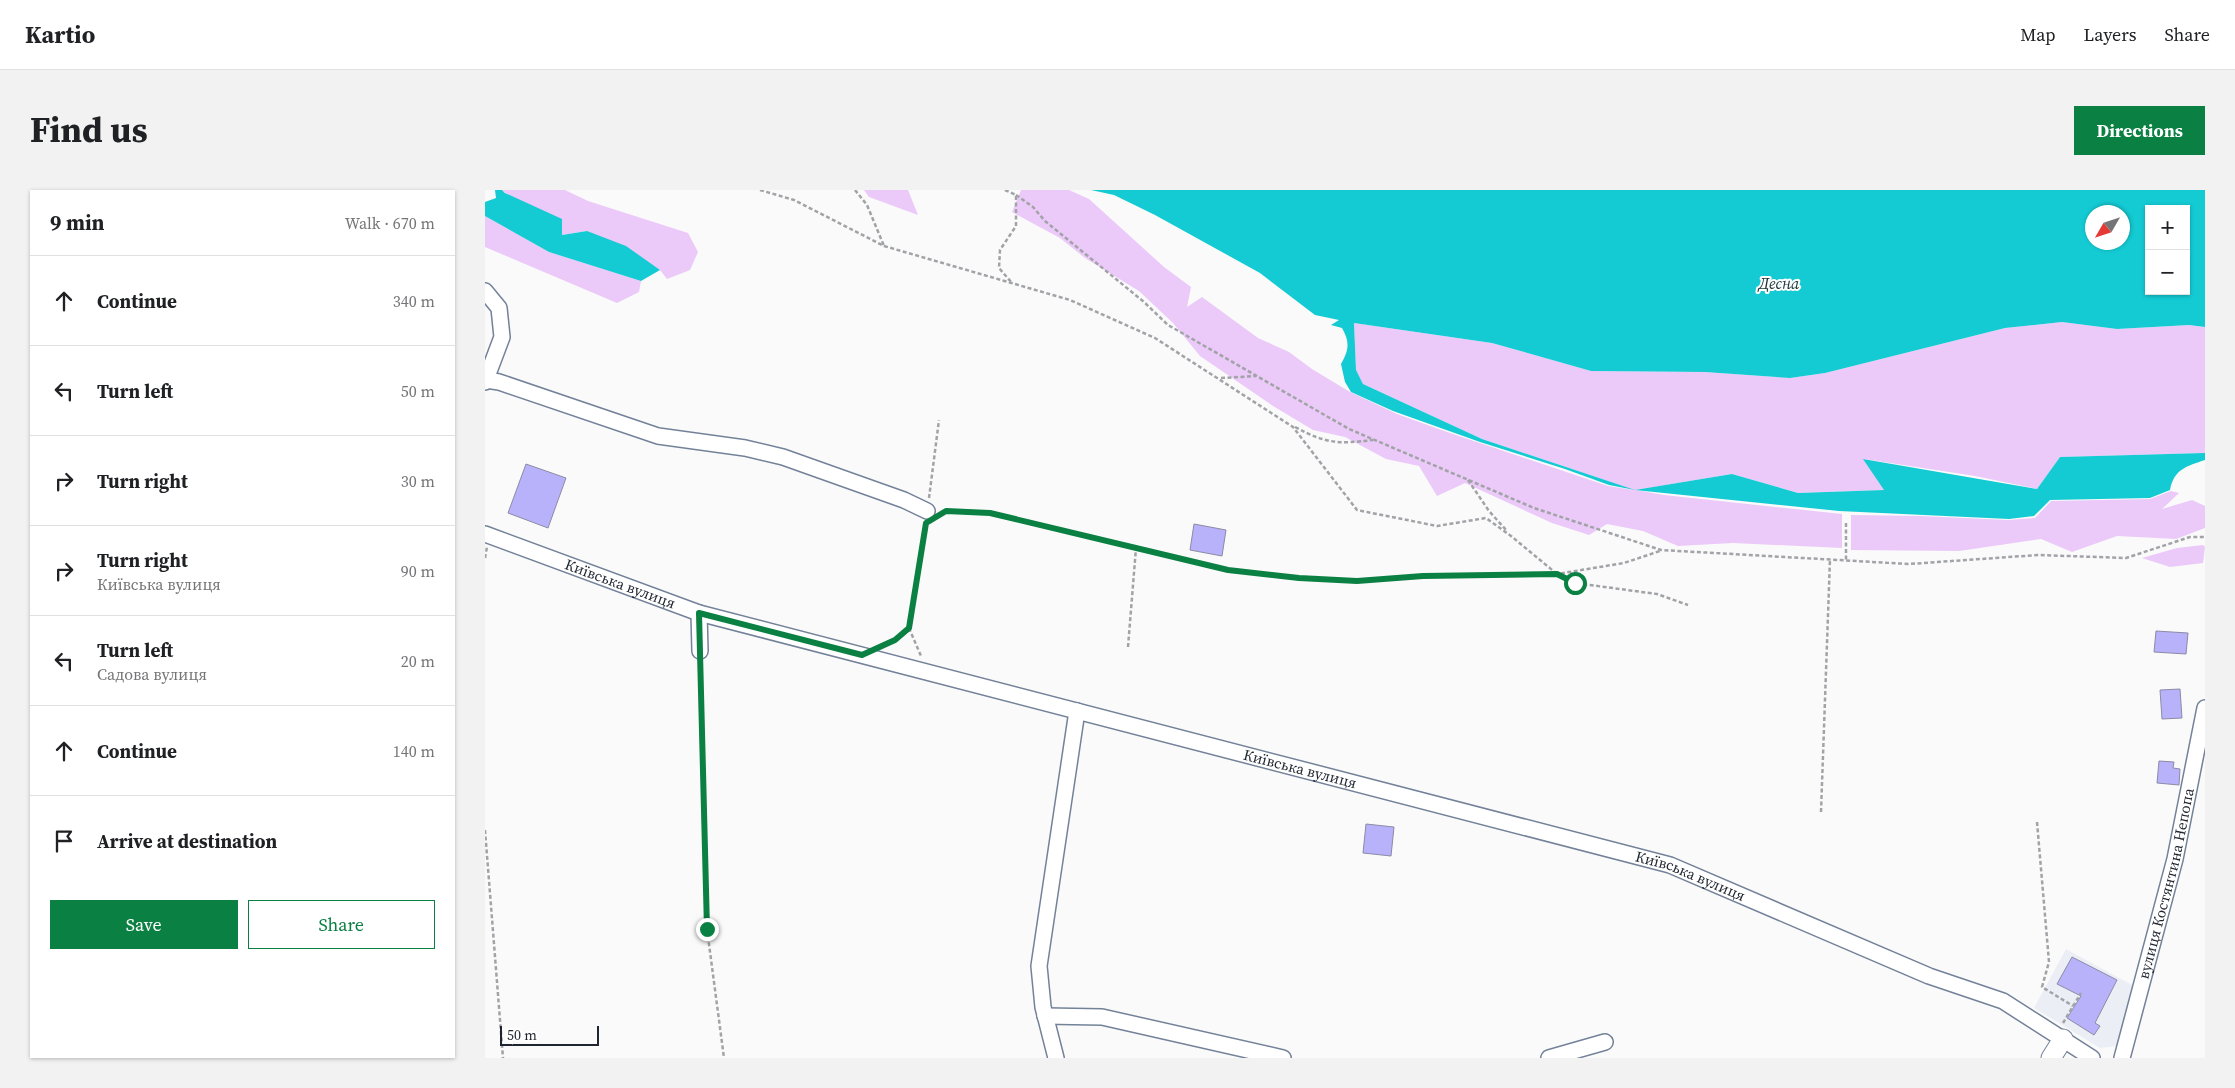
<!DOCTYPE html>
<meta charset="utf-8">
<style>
body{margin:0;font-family:"Source Serif 4",serif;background:#f2f2f2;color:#202124}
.controls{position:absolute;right:15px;top:15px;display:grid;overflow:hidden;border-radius:0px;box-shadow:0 1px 4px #0004}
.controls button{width:45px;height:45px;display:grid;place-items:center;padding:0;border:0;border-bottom:1px solid #e0e0e0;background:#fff;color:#202124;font:25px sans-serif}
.compass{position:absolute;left:1600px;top:15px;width:45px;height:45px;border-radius:50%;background:#fff;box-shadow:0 1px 4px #0004;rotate:231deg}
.scale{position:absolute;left:15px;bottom:12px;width:99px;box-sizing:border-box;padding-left:5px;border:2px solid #1f252f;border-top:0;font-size:14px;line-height:18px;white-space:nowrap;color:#1f252f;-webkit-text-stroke:4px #fff;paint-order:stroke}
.stop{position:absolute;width:15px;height:15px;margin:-11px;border:4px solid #0b8043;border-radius:50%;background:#fff}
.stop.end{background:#0b8043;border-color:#fff;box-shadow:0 1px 5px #0008}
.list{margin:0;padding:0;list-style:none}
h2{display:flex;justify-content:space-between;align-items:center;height:65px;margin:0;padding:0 20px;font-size:21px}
h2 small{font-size:16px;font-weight:400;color:#757577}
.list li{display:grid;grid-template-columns:32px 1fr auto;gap:15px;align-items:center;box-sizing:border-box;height:90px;padding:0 20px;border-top:1px solid #e0e0e0}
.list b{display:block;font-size:19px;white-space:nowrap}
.list p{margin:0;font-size:16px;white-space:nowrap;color:#757577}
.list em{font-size:16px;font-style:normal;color:#757577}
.actions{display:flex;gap:10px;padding:15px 20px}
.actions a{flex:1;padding:11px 0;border:1px solid #0b8043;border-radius:0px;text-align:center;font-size:18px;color:#0b8043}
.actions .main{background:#0b8043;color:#fff}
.icon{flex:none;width:28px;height:28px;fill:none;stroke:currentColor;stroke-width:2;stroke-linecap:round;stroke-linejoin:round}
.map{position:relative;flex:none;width:1720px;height:868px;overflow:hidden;border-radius:0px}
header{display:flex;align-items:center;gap:30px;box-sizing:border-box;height:70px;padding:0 25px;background:#fff;border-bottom:1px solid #e0e0e0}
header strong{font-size:24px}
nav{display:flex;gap:28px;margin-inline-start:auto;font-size:18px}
.intro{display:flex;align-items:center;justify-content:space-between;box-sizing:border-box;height:120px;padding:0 30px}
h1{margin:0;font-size:35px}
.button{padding:12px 22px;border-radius:0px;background:#0b8043;color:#fff;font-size:18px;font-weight:700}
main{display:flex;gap:30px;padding:0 30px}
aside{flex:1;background:#fff;border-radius:0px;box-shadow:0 1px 4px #0004}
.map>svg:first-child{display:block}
</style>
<header>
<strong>Kartio</strong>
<nav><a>Map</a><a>Layers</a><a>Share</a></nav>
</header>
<div class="intro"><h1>Find us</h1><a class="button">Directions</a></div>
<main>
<aside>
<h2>9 min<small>Walk · 670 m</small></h2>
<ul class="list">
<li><svg class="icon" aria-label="ahead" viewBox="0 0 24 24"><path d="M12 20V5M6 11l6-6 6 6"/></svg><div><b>Continue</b></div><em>340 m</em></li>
<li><svg class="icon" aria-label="left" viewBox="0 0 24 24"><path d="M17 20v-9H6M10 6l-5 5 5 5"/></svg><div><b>Turn left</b></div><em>50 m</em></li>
<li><svg class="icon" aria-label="right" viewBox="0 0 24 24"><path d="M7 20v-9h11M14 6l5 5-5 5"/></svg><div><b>Turn right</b></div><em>30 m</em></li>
<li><svg class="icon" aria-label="right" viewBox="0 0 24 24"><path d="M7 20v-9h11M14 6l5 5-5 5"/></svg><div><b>Turn right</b><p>Київська вулиця</p></div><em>90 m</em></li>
<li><svg class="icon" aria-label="left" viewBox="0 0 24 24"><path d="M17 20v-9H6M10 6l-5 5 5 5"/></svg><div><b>Turn left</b><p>Садова вулиця</p></div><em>20 m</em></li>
<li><svg class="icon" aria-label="ahead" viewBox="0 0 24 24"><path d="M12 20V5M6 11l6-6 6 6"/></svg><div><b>Continue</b></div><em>140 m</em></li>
<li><svg class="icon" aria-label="arrive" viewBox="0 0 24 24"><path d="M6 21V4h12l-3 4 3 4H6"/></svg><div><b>Arrive at destination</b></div></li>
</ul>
<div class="actions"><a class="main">Save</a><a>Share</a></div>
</aside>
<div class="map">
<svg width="1720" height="868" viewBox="0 0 1720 868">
<rect width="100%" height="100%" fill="#fafafa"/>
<polygon fill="#ebeff5" points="1581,759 1649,796 1632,856 1615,858 1549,818"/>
<g fill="#ebc9f9">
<polygon points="17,0 80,0 103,11 203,43 213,62 205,80 182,89 175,80 102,41 77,45"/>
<polygon points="379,0 423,0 433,25 384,7"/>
<polygon points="536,0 584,0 604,9 679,77 706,97 702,117 717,107 773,148 804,162 827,179 865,202 912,224 962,242 1123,296 1149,300 997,249 878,194 871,181 869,133 1007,153 1106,181 1220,182 1305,188 1340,183 1520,138 1577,132 1632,139 1704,135 1720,137 1720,263 1575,267 1552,299 1490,286 1379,269 1399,300 1313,303 1247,284 1151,300 1179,305 1357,324 1357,358 1248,353 1193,356 1158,341 1122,334 1104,345 1067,333 980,293 952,306 934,276 901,269 860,247 828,240 788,216 715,166 688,133 654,101 600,68 575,48 527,22"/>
<polygon points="0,26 64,62 156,91 154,102 132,113 0,57"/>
<polygon points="1686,301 1694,303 1677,319 1707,310 1720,316 1720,338 1691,349 1632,346 1587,362 1556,349 1474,361 1366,360 1366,325 1436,326 1523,330 1550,328 1566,311 1665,309"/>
<polygon points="1718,355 1720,357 1718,373 1685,377 1657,368 1692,358"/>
</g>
<g fill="#14cad3" fill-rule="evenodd">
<polygon points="10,0 17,0 20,3 77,29 77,45 102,41 141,56 175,80 156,91 64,62 0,26 0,12 11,8"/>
<path d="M606 0H1720V137L1704 135 1632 139 1577 132 1520 138 1340 183 1305 188 1220 182 1106 181 1007 153 869 133 871 180 878 194 997 249 1150 300 1247 284 1313 303 1399 300 1378 269 1552 299 1575 267 1720 263V270C1702 276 1689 279 1685 300L1665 308 1565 310 1549 326 1524 329 1354 321 1150 300 1124 295 1080 279 995 252 908 221 866 202 860 192 856 174C864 160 865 152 857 138L846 135 854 130 830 125 775 83 670 25 629 5ZM1664 19H1701V101H1664ZM1638 22V52H1608V22Z"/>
</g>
<g fill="#b8b2fb" stroke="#8c8aa5">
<polygon points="41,274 81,288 63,338 23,323"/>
<polygon points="709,334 741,340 737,366 705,360"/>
<polygon points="1671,441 1703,443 1701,464 1669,462"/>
<polygon points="1695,499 1697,528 1677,529 1675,500"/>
<polygon points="1674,571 1689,572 1688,578 1695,579 1694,595 1672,593"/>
<polygon points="881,634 909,637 906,666 878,663"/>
<polygon points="1587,767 1632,790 1610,833 1615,836 1609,845 1582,828 1596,806 1572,794"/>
</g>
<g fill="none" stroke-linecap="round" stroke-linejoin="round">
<g stroke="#738299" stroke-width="18">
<g id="minor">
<polyline points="0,101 14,118 17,147 0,192"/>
<polyline points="1,190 14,192 173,246 260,258 298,267 419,310 442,321"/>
<path id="s1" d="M0 344 214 423 1185 675 1444 786 1518 811 1607 868"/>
<polyline points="214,423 215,461"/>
<polyline points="560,826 617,827 798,868"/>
<polyline points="571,868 558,817 554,776 592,521"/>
<polyline points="1064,868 1120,852"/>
<path id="s2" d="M1637 868 1690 669 1720 518"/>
</g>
</g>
<g stroke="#738299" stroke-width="21">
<polyline id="tertiary" points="1566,868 1578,849"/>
</g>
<g stroke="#a1a3a7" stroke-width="2.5" stroke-dasharray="4 2.5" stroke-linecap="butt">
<polyline points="275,0 309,10 399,56 585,110 670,148 808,237 872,320 952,336 1001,328 1026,346 1072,384 1090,393 1172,404 1203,415"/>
<polyline points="370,0 382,15 399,56"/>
<polyline points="520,0 531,5 531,36 515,60 514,78 527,93"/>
<polyline points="531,5 548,17 560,31 659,112 683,135 864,239 1049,318 1176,360 1424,374 1553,365 1641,368 1705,347 1720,347"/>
<polyline points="736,188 771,186"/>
<path d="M810 237C842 254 853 254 888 250"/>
<polyline points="983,290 1004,321 1022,341"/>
<polyline points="444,308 454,230"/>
<polyline points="454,325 461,321 505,323 743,380 814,388 872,391 938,386 1072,384 1139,373 1175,361"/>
<polyline points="1361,333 1361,370"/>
<polyline points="0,368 2,357"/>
<polyline points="424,438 436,466"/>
<polyline points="396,456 410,450 424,438 441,333"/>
<polyline points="643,457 651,358"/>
<polyline points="215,473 222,739 239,868"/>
<polyline points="1336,622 1345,369"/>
<polyline points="1552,632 1564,772 1557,797 1588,816"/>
<polyline points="0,640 18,868"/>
<polyline points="1578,833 1596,803"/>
</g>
<use href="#minor" stroke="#fff" stroke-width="15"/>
<use href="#tertiary" stroke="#fff" stroke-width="19"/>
</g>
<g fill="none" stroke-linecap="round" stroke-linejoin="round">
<polyline stroke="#0b8043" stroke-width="6" points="222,739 214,423 377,465 410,450 424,438 441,333 461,321 505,323 743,380 814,388 872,391 938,386 1072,384 1090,393"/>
</g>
<g text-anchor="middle" stroke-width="4" stroke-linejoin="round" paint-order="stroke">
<g font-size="15" fill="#1f252f" stroke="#fff">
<text dy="5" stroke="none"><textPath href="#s1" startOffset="144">Київська вулиця</textPath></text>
<text dy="5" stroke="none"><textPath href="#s1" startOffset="849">Київська вулиця</textPath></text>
<text dy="5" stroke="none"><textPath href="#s1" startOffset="1254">Київська вулиця</textPath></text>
<text dy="5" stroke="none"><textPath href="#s2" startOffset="180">вулиця Костянтина Непопа</textPath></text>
</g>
<g font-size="16" font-style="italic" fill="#193234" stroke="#fff">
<text x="1294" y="99">Десна</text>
</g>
</g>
</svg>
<div class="controls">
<button>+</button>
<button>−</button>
</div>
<svg class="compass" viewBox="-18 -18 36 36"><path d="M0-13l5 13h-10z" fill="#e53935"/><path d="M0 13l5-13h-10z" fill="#757577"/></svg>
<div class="scale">50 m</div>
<div class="stop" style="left:1090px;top:393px"></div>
<div class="stop end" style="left:222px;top:739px"></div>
</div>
</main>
